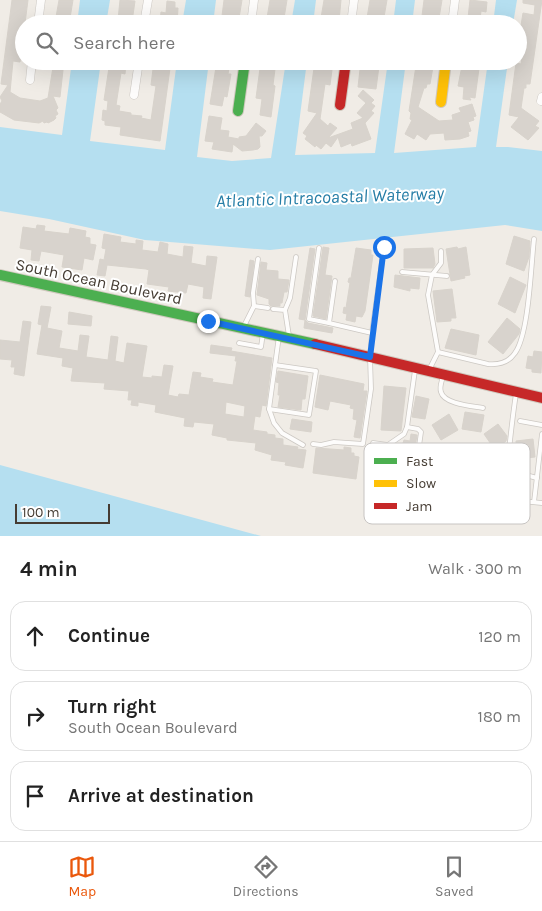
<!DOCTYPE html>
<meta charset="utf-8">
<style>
body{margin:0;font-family:Karla,sans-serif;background:#f2f2f2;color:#222}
.scale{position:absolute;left:15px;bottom:12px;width:95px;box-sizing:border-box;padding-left:5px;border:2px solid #453c33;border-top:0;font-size:14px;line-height:18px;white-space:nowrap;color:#453c33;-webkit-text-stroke:4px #fff;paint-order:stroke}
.stop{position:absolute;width:15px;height:15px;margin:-11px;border:4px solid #1a73e8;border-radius:50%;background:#fff}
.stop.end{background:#1a73e8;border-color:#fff;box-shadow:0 1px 5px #0008}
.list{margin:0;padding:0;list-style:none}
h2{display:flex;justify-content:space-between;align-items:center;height:65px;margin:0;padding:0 20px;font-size:21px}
h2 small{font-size:16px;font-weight:400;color:#767676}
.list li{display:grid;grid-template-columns:32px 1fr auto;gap:15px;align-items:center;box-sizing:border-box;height:70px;margin:0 10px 10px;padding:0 10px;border:1px solid #e0e0e0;border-radius:15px}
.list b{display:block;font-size:19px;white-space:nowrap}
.list p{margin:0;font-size:16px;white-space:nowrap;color:#767676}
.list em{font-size:16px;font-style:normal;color:#767676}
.icon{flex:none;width:28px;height:28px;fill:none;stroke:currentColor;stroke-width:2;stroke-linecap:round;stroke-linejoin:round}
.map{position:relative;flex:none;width:542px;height:536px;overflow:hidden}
.search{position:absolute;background:#fff;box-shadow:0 5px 20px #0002;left:15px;right:15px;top:15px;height:55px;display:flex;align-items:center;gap:12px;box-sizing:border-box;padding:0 18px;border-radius:28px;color:#767676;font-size:19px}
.sheet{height:305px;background:#fff}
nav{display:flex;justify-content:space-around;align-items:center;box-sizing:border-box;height:70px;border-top:1px solid #e0e0e0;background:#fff;font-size:14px;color:#767676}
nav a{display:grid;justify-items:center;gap:2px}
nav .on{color:#ea580c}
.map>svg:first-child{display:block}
</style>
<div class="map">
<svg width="542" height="536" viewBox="0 0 542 536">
<rect width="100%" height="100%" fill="#f0ece6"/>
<g fill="#b5dff0">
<polygon points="80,0 110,0 106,24 77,24"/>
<polygon points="186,0 216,0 213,24 182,24"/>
<polygon points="295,0 316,0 313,24 291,24"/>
<polygon points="396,0 415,0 412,24 393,24"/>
<polygon points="496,0 517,0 513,24 493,24"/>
<polygon points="72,61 101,61 90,141 165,150 177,61 209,61 197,157 232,161 271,158 286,61 307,61 295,155 375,153 388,61 406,61 394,153 476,147 488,61 508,61 496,147 508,147 542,151 542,231 505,225 270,250 145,240 49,219 0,211 0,127 62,135"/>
<polygon points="0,465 261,536 0,536"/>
</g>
<g fill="#d8d3cd" stroke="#d8d3cc" fill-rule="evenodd">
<polygon points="12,0 28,0 20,62 13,61 10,92 20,98 40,101 48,98 54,61 64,61 60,97 53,96 58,108 56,110 58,114 55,116 56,118 54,120 48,123 47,122 44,123 43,121 39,123 14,120 0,112 0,104 2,101 0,97 8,85 1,84"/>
<polygon points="59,0 73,0 69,24 53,24 54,16 56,17"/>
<polygon points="120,0 135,1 132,22 118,20"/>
<polygon points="224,0 242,0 238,24 221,24"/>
<polygon points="270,0 287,0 283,24 266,24"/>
<polygon points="324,0 341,0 339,21 337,20 336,24 320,24"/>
<polygon points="370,0 387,0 384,17 386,17 385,24 366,24"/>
<polygon points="424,0 442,0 438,24 421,24"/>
<polygon points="470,0 487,2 486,12 481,11 480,19 468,18"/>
<polygon points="523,0 542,0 530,84 526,84 526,88 524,88 521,108 539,121 535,126 539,128 528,140 511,127 519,117 509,115 516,63 521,64 526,33 520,32 523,13 534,15 535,5 523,3"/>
<polygon points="167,1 175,2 175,8 178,8 177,24 160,22 161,12 166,13"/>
<polygon points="110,61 126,63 125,74 121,73 116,105 120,106 119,111 131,113 131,115 142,116 141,118 151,120 156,86 151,85 154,61 171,61 160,141 120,135 121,127 105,125 105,121 102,120 103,110 107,111 108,101 104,100"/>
<polygon points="217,61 230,62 228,74 231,74 227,97 224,96 222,106 210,104"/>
<polygon points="261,61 276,61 273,85 275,86 271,117 260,115 262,99 256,98"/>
<polygon points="315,61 333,62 330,85 325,84 320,119 328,126 330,123 337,128 328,138 353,129 351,123 363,118 357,113 366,103 358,96 363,90 374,100 371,103 375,106 371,111 374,113 365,123 371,139 352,146 351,143 341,147 338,137 331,147 326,143 321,149 316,145 315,147 305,139 307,136 303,133 317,113 308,111"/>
<polygon points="361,61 377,61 379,66 376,89 358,87"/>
<polygon points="416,61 434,61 430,84 427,84 426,88 424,88 418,107 439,121 453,120 452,115 461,112 459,108 472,104 476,116 473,117 474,120 468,122 471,131 468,132 469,136 460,139 445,140 444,133 430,134 426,140 417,134 414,139 405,134 412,120 410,119 411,113 409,111 416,66"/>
<polygon points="463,61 480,61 475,98 469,97 471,100 463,99 464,87 458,86"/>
<polygon points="209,116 222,118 220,130 229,131 228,137 239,139 239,137 246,136 256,123 266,131 262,136 259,136 260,147 258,149 253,150 242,151 233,144 232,152 212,149 214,142 205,141"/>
<polygon points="37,225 45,226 44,231 69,234 70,228 86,231 85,237 90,238 90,244 96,245 93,260 84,258 82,270 62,267 64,255 41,251 39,261 31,260 32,250 20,248 23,227 36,229"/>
<polygon points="104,234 121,237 120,242 136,244 136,240 143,241 142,250 158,252 160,242 168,244 167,254 183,257 184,246 193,247 191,263 206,266 207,256 217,257 211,299 203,298 204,287 188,284 186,293 168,291 169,287 147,284 149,270 146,269 107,265 105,276 97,275 100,259 104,260 106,249 102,248"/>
<polygon points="514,236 530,241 529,257 524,271 506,264"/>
<polygon points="323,247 329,248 325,275 332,276 326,319 313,316"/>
<polygon points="457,247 458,249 466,247 470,275 464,276 465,278 451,281 446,249"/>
<polygon points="310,248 315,249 305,320 308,323 333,328 332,333 304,328 305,320 299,319"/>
<polygon points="356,248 371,250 371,255 373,255 365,311 362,317 356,316 355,322 346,320 347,314 343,313 344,307 346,308 350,283 348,282 349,278 351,278"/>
<polygon points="433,248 435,264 433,268 404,268 404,249"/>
<polygon points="250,260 254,261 250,297 245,296"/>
<polygon points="261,262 267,263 266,270 278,271 278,279 289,280 287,292 284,292 282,303 280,303 280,306 271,306 269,304 269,299 257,295"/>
<polygon points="395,275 420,278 419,289 410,288 410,291 394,287"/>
<polygon points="510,277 526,285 515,313 498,304"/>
<polygon points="452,289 456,318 451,318 451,321 437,322 433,291"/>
<path d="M41 306 51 307 47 328 62 331 59 348 78 351 80 335 89 336 86 357 108 360 111 336 118 337 115 361 124 363 127 343 147 346 142 377 152 378V376L162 377 164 365 173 366 168 395 178 397 179 394 189 395 193 372 201 373 200 377 213 379 212 382 233 385 237 361H235L236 356 210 353 211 345 232 348 231 351 272 358 266 406 262 405 260 417 255 416 253 430 267 432V434L275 435V438L283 439V445L298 447 297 449 306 450 303 468 285 465 286 462 271 460 272 455 255 450 256 443 227 440V438L212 435 214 424 194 422 193 427 184 426 185 418 155 412 156 405 138 402V406L131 405 132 400H128L129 391 104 389 105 383 71 381 73 368 62 366 63 358 37 354 42 325 38 324ZM226 402 245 406 244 417 225 414Z"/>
<polygon points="69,312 92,316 91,326 68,324"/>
<polygon points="507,318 520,329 519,334 503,354 488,342"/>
<polygon points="23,321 31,322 24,376 14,374 15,367 11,367 12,360 0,359 0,340 20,342"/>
<polygon points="451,329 479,335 476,355 445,348"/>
<polygon points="534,351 542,352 541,373 532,372 532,369 526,368 528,356 533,357"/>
<polygon points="278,371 308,376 305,399 302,399 301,410 278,407 280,395 278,395 279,383 276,382"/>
<polygon points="320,375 364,384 363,391 367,391 360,438 354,437 357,420 353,419 354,409 350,408 351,405 330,401 328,410 315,407"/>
<polygon points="384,386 406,388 401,431 381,430"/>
<polygon points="416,396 429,399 425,419 412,417"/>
<polygon points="465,412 484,415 481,432 462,429"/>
<polygon points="449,414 458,430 441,440 432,425"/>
<polygon points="292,419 312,422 311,432 290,429"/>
<polygon points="498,424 507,436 506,441 495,450 484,434"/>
<polygon points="411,434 417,435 413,460 408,460 407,466 401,465 400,471 394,470 392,479 375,477 376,473 368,472 372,447 396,451 397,445 402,446 404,440 410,441"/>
<polygon points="533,439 535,457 517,459 516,441"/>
<polygon points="344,447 351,448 351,453 354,453 354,456 359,457 356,479 313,473 316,448 344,450"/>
</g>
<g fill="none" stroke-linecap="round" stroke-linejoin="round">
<g stroke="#ccc8c3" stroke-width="5.5">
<g id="lane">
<polyline points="319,248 309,319 329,323"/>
<polyline points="402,272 447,276"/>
<polyline points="335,281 329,323 372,333"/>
<polyline points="254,306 253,293 258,259"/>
<polyline points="273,309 285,310 289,336"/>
<polyline points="285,310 290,298 296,257"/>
<polyline points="244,326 254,306 268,308"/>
<polyline points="279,336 269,409 274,423 282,433 303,445"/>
<polyline points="239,343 261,347 263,333"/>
<path d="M438 352 488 364C499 365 509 362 515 353 529 334 531 265 534 239"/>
<polyline points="429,370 438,352 428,295 432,275 441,263 441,251"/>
<path d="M443 376C442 381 439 387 441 392 444 404 472 406 483 408"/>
<polyline points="269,409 309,415 316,371 275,365"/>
<polyline points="520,421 542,425"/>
<polyline points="407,427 418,429 421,432 416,467"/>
<polyline points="373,443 388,445 404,434 407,427 415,370"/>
<polyline points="313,444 321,445 334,442 363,444 371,389 370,357 372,333 384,247"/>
<polyline points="518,473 537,478"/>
<path d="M504 488C509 457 511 425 516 394"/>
<polyline points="521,501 542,503"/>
<polyline points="534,502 542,434"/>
</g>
</g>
<g stroke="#ccc8c3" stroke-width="9">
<g id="street">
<polyline points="38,24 41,0"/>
<polyline points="144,24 148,0"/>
<polyline points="251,24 254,0"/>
<polyline points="351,24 354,0"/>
<polyline points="452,24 455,0"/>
<polyline points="30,80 32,61"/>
<polyline points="134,95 139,61"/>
<polyline points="541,101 542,97"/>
</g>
</g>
<g stroke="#cfc8bd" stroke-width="12">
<g id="fast">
<polyline points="238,111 245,61"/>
<polyline points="0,275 315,344"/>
</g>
</g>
<g stroke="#cfc8bd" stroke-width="12">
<polyline id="slow" points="441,102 446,61"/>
</g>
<g stroke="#cfc8bd" stroke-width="12">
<g id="jam">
<polyline points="340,105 346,61"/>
<polyline points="315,344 542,398"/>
</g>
</g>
<use href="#lane" stroke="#fdfcfb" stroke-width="4"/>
<use href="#street" stroke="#fdfcfb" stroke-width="8"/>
<use href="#fast" stroke="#4caf50" stroke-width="10"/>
<use href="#slow" stroke="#ffc107" stroke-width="10"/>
<use href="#jam" stroke="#c62828" stroke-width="10"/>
</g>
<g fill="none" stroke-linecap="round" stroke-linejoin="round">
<polyline stroke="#1a73e8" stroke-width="6" points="208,321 370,357 384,247"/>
</g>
<g text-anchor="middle" stroke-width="4" stroke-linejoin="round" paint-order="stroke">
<g font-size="16" fill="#453c33" stroke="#fff">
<text transform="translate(99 281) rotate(12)" y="6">South Ocean Boulevard</text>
</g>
<g font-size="18" font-style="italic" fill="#257da6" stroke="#fff">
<text transform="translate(330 197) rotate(-2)" y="6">Atlantic Intracoastal Waterway</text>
</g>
</g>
<rect x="364" y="443" width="166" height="81" rx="8" fill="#fff" stroke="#c7c4c2" stroke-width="1"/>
<rect x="374" y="458" width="23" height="6" fill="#4caf50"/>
<rect x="374" y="480" width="23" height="7" fill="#ffc107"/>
<rect x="374" y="503" width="23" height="6" fill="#c62828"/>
<g font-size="14" fill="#453c33">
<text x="406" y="466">Fast</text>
<text x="406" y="488">Slow</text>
<text x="406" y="511">Jam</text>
</g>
</svg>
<div class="scale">100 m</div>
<div class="stop" style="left:384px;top:247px"></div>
<div class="stop end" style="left:208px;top:321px"></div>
<div class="search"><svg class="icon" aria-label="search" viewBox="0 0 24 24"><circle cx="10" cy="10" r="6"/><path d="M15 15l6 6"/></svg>Search here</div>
</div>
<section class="sheet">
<h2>4 min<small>Walk · 300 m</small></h2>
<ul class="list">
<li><svg class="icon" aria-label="ahead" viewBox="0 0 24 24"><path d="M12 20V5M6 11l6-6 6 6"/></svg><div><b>Continue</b></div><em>120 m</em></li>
<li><svg class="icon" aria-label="right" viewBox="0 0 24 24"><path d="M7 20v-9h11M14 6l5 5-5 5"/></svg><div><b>Turn right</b><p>South Ocean Boulevard</p></div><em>180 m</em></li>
<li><svg class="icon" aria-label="arrive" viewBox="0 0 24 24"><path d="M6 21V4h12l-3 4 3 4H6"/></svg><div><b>Arrive at destination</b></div></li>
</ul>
</section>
<nav>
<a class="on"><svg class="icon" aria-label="map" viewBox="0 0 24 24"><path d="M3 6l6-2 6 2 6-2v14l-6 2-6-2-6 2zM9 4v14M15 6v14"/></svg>Map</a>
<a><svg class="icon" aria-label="directions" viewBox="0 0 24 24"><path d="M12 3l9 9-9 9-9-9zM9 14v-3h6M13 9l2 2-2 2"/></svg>Directions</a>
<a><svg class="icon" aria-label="saved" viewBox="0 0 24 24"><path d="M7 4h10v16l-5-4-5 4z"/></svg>Saved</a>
</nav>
